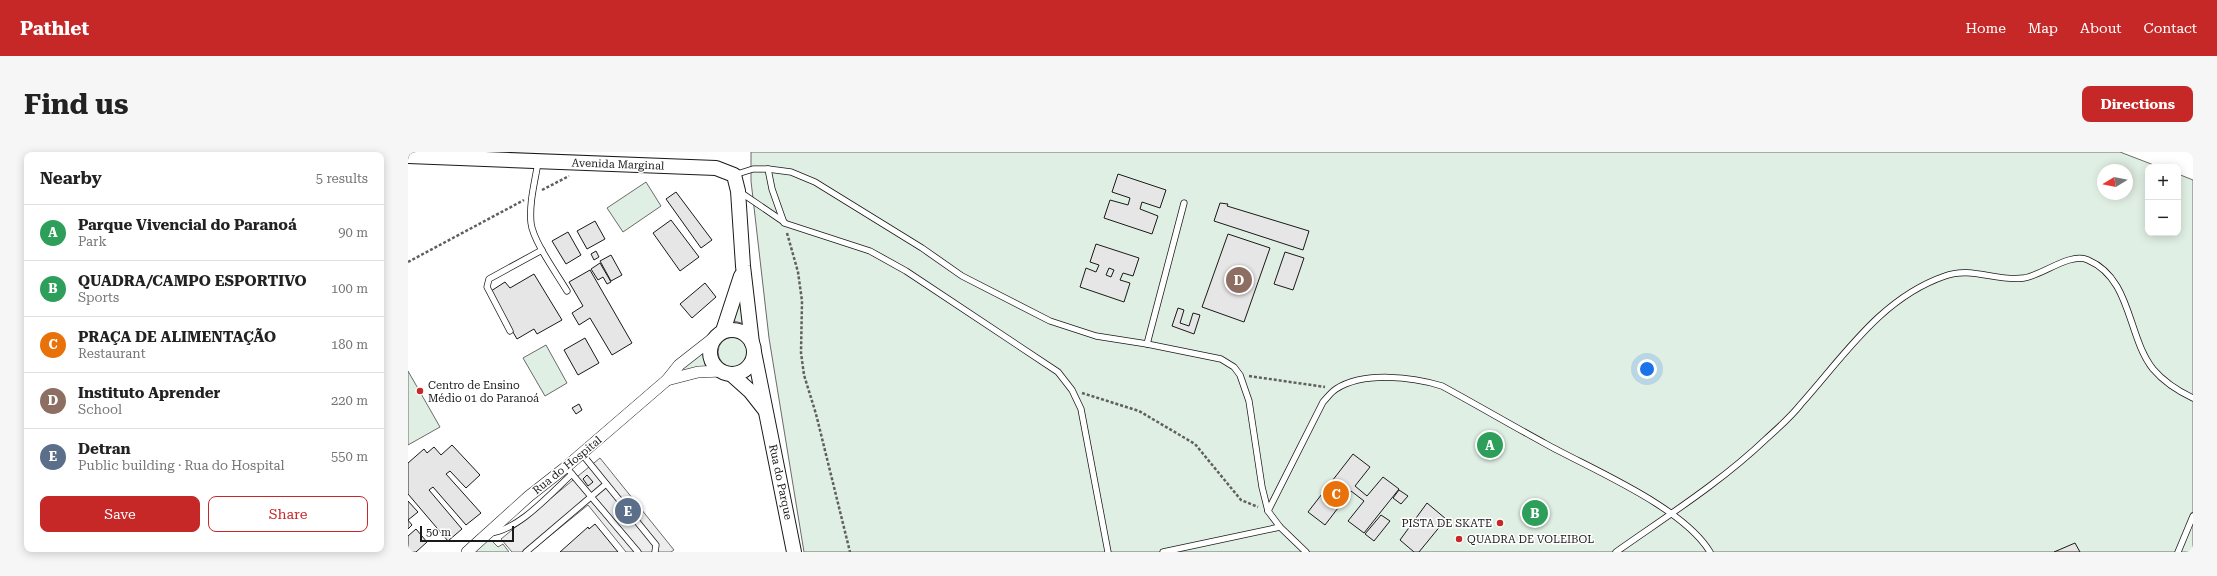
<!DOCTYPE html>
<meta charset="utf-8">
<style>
body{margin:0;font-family:"Roboto Serif",serif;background:#f6f6f6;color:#222}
.controls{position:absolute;right:12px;top:12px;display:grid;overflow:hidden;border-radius:8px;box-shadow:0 2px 10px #0003}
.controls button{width:36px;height:36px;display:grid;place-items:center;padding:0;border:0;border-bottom:1px solid #e0e0e0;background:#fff;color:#222;font:20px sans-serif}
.compass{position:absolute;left:1689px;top:12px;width:36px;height:36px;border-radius:50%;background:#fff;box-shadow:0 2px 10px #0003;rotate:260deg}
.scale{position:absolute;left:12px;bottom:10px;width:94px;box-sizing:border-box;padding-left:4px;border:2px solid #1a1a1a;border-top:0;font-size:11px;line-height:14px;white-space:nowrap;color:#1a1a1a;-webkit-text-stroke:3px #fff;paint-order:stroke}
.you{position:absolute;left:1239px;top:217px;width:14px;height:14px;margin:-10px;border:3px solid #fff;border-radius:50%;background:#1a73e8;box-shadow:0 0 0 6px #1a73e833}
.badge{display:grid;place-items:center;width:26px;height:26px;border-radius:50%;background:#c62828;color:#fff;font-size:13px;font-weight:700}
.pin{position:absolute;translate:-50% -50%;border:2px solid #fff;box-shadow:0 1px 4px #0006}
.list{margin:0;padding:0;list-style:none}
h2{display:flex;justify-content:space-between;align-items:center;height:52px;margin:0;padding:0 16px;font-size:17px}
h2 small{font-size:13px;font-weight:400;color:#767676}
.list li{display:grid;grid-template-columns:26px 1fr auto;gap:12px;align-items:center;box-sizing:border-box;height:56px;padding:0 16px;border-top:1px solid #e0e0e0}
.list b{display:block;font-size:15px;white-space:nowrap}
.list p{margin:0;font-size:13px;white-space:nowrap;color:#767676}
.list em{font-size:13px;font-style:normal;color:#767676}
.actions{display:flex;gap:8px;padding:12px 16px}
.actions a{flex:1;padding:9px 0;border:1px solid #c62828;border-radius:8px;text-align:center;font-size:14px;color:#c62828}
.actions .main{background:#c62828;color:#fff}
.map{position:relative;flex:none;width:1785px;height:400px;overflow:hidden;border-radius:8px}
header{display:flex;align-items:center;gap:24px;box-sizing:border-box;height:56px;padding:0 20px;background:#c62828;color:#fff}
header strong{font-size:19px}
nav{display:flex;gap:22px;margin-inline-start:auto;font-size:14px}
.intro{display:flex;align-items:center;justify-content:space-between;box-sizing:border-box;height:96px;padding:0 24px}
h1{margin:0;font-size:28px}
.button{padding:10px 18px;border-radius:8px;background:#c62828;color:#fff;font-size:14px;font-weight:700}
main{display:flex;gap:24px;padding:0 24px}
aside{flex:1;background:#fff;border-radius:8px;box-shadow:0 2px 10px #0003}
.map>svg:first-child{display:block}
</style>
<header>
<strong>Pathlet</strong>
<nav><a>Home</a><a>Map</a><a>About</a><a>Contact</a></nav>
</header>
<div class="intro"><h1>Find us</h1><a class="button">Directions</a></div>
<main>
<aside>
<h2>Nearby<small>5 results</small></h2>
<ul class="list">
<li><span class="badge" style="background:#2e9e5b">A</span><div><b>Parque Vivencial do Paranoá</b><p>Park</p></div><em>90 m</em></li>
<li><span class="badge" style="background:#2e9e5b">B</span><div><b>QUADRA/CAMPO ESPORTIVO</b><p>Sports</p></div><em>100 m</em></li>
<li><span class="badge" style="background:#e8710a">C</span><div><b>PRAÇA DE ALIMENTAÇÃO</b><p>Restaurant</p></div><em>180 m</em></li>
<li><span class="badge" style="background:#8d6e63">D</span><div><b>Instituto Aprender</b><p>School</p></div><em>220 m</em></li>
<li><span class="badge" style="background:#5c6f8a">E</span><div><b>Detran</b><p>Public building · Rua do Hospital</p></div><em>550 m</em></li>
</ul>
<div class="actions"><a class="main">Save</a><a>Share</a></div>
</aside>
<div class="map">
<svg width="1785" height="400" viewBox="0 0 1785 400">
<rect width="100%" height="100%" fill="#fff"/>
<g fill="#e0efe3" stroke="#6a6a6a" fill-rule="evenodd">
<path d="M343 0H1712L1751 15H1740V81H1770V22L1785 28V400H396L361 186 343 29ZM1695 18H1719V42H1695Z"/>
<polygon points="238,30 253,54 215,80 199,56"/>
<polygon points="334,136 337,172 326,169"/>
<circle cx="325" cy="200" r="15"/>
<polygon points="138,193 159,231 137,244 115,206"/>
<polygon points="295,201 301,216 267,222"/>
<polygon points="0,219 32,275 0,293"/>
<polygon points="80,388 84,389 90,395 95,392 101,400 65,400"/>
</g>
<polygon fill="#ededed" stroke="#6a6a6a" points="192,306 266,398 263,400 218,400 180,353 122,400 104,400 93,387"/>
<g fill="#e6e6e6" stroke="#1a1a1a" fill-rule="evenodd">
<polygon points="710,22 758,38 752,56 734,50 732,57 750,64 744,82 696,66 702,48 720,53 722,46 704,40"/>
<polygon points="268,40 304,88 293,96 258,47"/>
<polygon points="812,51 820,52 819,54 901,79 895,98 806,69"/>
<polygon points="263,68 291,105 272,119 245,81"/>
<polygon points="187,69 197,87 179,97 169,79"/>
<polygon points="160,80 173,103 158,112 144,89"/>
<polygon points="820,82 862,96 836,170 794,155"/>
<path d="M688 92 731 106 725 124 715 121 712 128 722 131 716 150 672 135 678 116 688 120 691 113 682 110ZM701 116 706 118 703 125 698 123Z"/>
<polygon points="188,99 191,105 186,108 183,102"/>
<polygon points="877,100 896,106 885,138 866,132"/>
<polygon points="203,103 214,123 203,129 192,109"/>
<polygon points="192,111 203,130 199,132 195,125 190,128 183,117"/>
<polygon points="182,118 224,191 204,203 182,166 171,173 164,161 175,154 161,130"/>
<polygon points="126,122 154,168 129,182 126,177 109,187 85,146 83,139 97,130 102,136"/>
<polygon points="297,131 308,145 284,166 272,152"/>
<polygon points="770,156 776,158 772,171 781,174 785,161 792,163 786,182 764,174"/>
<polygon points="177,186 191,211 170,223 156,198"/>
<polygon points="171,252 174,258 168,262 164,256"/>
<polygon points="44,293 72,323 58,336 42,319 38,322 73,361 58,373 25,335 21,338 54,377 40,389 0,342 0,311 16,297 19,301 26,295 33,303"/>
<polygon points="945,302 962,315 947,334 959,344 975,325 991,337 956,381 940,369 956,349 943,339 917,373 900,360"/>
<polygon points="179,323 185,330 180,334 175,327"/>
<polygon points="991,338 1000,344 993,352 985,346"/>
<polygon points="0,349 10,360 0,368"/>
<polygon points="1019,351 1038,367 1011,400 1006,400 992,388"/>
<polygon points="973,363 982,369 966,389 957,382"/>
<polygon points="0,368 4,373 0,377"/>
<polygon points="187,372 210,400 152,400 180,375 181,377"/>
<polygon points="8,377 19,390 8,400 0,400 0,384"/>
<polygon points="1667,391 1672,400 1646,400"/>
</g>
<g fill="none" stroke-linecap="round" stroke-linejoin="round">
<g stroke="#1a1a1a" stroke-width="7">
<g id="service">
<path d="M130 10C127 30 121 50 123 71 125 89 149 122 159 139"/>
<polyline points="360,17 364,37 376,71 462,99 498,119 650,220 664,238 673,257 700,400"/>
<polyline points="326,23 345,17 360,17 383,20 407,30 514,96 554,124 642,169 688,184 739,192 813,207 826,215 832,223 841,249 854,335 860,359 872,375 898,400"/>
<polyline points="332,40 376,70"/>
<polyline points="102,179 79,135 81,127 134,98"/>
<polyline points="739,192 776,51"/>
<polyline points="174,302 248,393 247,400"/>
<polyline points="158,315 230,400"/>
<path d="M860 359 915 250C919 246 923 240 928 237 956 219 1005 225 1034 234 1069 253 1103 273 1138 292 1185 318 1275 355 1302 400"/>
<path d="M82 381C111 378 142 342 164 322"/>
<polyline points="118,400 198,332"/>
<polyline points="755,400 872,375"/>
<path d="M1208 400C1259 364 1313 330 1358 287 1370 276 1383 265 1393 252 1436 204 1473 146 1537 124 1563 114 1589 130 1616 126 1635 123 1662 100 1680 108 1724 127 1719 184 1745 217 1756 230 1770 239 1785 246"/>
<polyline points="1770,400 1785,364"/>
</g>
</g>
<g stroke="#1a1a1a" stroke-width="12">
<g id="minor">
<polyline points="259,228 290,220 314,219"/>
<polyline points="59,400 121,344 158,315 259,228 271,213 308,184"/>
</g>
</g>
<g stroke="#1a1a1a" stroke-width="16">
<g id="tertiary">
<polyline points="0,4 308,16 326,23 330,39 335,114 344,191"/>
<circle cx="324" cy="200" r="22"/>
<polyline points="315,179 333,124"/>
<polyline points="346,200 386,400"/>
<polyline points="323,222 342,239 357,258"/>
</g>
</g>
<g stroke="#5f5f5f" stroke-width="2.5" stroke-dasharray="3 2" stroke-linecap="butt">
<polyline points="134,38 161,24"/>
<polyline points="379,81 390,120 394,149 393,201 396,223 408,262 442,400"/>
<polyline points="0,110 116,48"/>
<polyline points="841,224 917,235"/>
<polyline points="674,241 731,259 787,292 833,348 850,355"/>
</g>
<use href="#service" stroke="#fff" stroke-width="5.5"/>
<use href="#minor" stroke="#fff" stroke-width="11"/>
<use href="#tertiary" stroke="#fff" stroke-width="14"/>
</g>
<g fill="#c62828" stroke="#fff" stroke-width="1.5">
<circle cx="12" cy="239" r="4"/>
<circle cx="1092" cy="371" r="4"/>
<circle cx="1051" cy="387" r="4"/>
</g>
<g text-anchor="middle" stroke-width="3" stroke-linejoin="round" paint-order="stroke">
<g font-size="11" fill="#1a1a1a" stroke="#fff">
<text transform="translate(210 12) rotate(2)" y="4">Avenida Marginal</text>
<text transform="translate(159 313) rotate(-39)" y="4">Rua do Hospital</text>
<text transform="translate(373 330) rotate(78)" y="4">Rua do Parque</text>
</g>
<g font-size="11" fill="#1a1a1a" stroke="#fff" text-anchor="start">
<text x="20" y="237">Centro de Ensino<tspan x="20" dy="13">Médio 01 do Paranoá</tspan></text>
<text x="1084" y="375" text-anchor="end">PISTA DE SKATE</text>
<text x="1059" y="391">QUADRA DE VOLEIBOL</text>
</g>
</g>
</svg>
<div class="controls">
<button>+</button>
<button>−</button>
</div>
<svg class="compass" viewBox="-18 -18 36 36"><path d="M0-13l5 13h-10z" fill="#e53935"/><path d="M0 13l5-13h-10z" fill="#767676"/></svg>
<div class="scale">50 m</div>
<div class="you"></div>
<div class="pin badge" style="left:1082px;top:293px;background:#2e9e5b">A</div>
<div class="pin badge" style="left:1127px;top:361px;background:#2e9e5b">B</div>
<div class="pin badge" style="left:928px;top:342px;background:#e8710a">C</div>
<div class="pin badge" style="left:831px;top:128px;background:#8d6e63">D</div>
<div class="pin badge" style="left:220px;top:359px;background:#5c6f8a">E</div>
</div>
</main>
